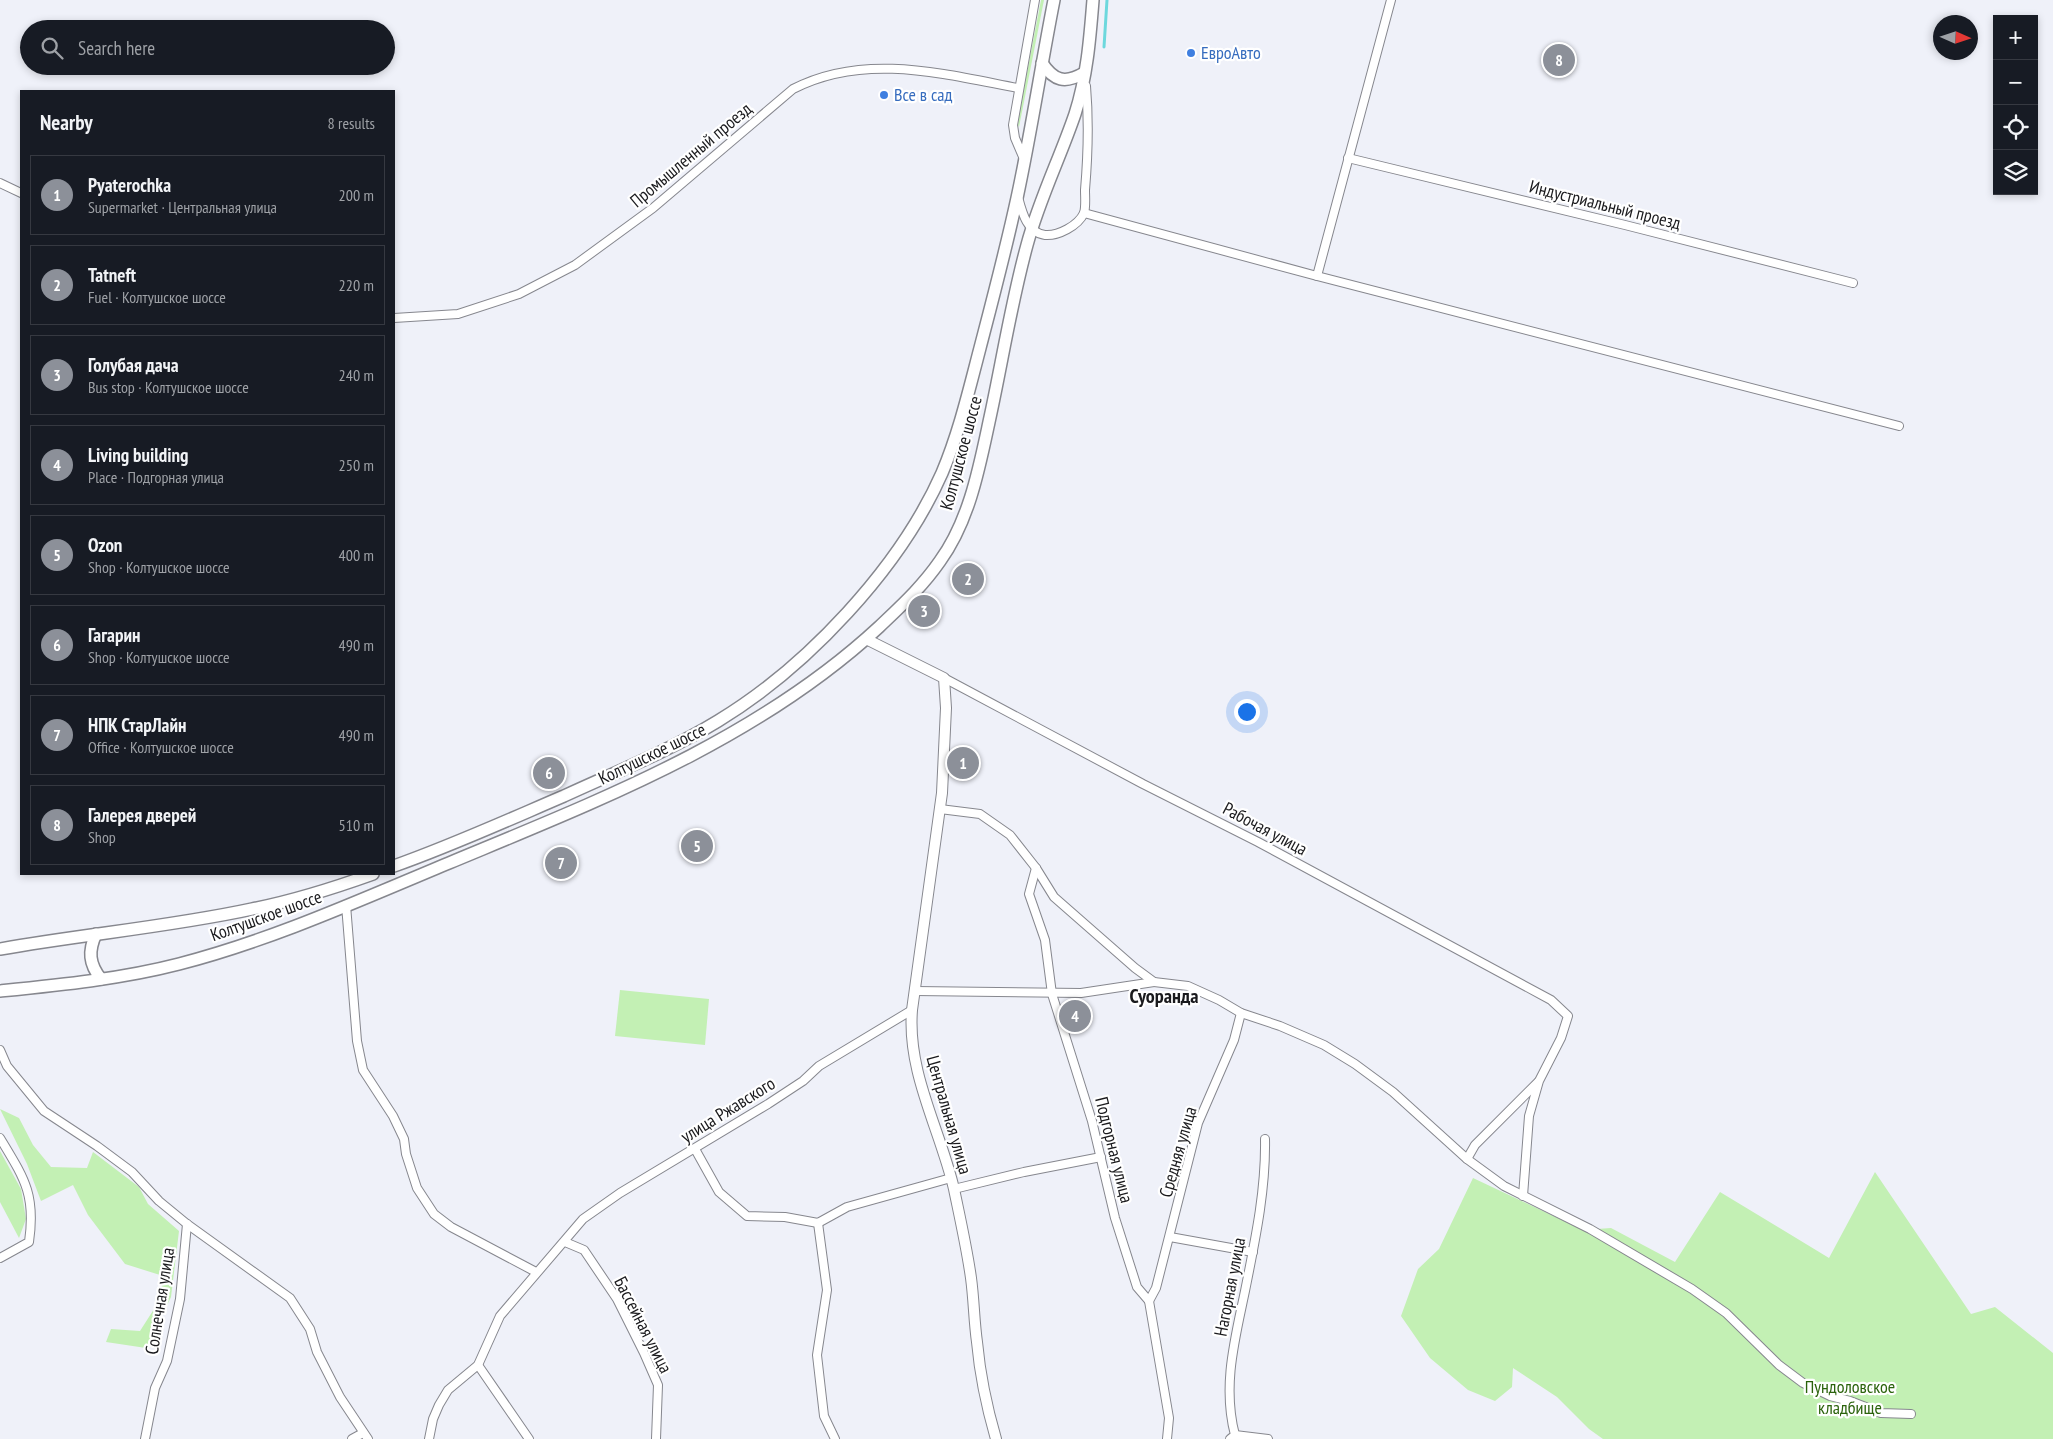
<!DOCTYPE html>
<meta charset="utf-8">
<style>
body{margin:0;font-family:"PT Sans Narrow",sans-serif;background:#20242c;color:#f1f3f6}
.controls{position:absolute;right:15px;top:15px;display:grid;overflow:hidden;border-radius:0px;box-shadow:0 2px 8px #0003}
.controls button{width:45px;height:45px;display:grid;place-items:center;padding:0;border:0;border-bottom:1px solid #363941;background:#171b24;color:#f1f3f6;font:25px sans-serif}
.compass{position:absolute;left:1933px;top:15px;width:45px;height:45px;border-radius:50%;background:#171b24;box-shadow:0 2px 8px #0003;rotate:93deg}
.you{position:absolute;left:1246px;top:711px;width:18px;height:18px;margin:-12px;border:4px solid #fff;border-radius:50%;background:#1a73e8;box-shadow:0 0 0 8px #1a73e833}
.badge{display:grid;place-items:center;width:32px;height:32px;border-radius:50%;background:#8c9099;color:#fff;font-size:16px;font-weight:700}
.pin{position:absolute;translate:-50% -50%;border:2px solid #fff;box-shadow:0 1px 5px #0006}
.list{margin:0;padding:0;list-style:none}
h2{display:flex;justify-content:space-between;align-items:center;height:65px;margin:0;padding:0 20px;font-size:21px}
h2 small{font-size:16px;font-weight:400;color:#9ea1a6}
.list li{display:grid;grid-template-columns:32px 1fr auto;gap:15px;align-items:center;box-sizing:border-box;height:80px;margin:0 10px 10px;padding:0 10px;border:1px solid #363941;border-radius:0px}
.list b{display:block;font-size:19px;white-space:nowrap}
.list p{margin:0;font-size:16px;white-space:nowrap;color:#9ea1a6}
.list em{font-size:16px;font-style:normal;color:#9ea1a6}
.icon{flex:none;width:28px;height:28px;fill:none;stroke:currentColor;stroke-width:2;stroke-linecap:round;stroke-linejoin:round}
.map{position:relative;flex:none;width:2053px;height:1439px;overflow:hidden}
.search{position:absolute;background:#171b24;box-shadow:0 2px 8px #0003;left:20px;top:20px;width:375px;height:55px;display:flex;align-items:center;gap:12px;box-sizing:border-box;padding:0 18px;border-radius:28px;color:#9ea1a6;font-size:19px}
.panel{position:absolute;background:#171b24;box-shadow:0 2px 8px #0003;left:20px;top:90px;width:375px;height:785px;border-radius:0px}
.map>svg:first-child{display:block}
</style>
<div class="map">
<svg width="2053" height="1439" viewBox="0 0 2053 1439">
<rect width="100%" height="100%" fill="#eff1f9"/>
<g fill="#c3f0b4">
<polygon points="1041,0 1044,0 1019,127 1018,125 1019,114"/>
<polygon points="620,990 709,999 705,1045 615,1036"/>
<polygon points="0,1109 19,1118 33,1145 51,1167 87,1168 93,1152 139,1187 148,1204 179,1231 171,1297 146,1348 106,1342 111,1329 140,1331 163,1295 160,1275 125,1264 88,1215 73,1185 41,1201 27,1164"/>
<polygon points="0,1151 21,1189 26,1219 19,1238 0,1202"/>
<polygon points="1875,1172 1971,1314 1995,1307 2053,1353 2053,1439 1603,1439 1589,1429 1557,1397 1513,1368 1512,1387 1495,1401 1468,1390 1430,1358 1401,1316 1418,1269 1439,1249 1473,1178 1583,1230 1611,1228 1675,1262 1720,1192 1829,1258"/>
</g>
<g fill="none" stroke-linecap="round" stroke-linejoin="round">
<polyline stroke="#6dd8dd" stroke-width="3" points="1104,47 1107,0"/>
<g stroke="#86878e" stroke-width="10">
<g id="minor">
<polyline points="1348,158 1625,225 1853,283"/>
<polyline points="1024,159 1015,138 1013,125 1035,0"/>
<polyline points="0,183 21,193"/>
<path d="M1018 197C1022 212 1027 233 1045 235 1058 236 1078 226 1084 213 1086 207 1085 197 1085 190 1088 155 1089 121 1086 86"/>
<polyline points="1084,213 1317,276 1899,426"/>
<polyline points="1317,276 1391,0"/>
<path d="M394 318 458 314 519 294 575 265 653 208 793 89C864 52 944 74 1018 88"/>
<polyline points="944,678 1143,784 1258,842 1551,1000 1568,1016 1561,1038 1539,1081 1529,1116 1523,1196"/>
<polyline points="940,809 980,814 1010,835 1036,868 1054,897 1135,968 1154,982 1188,986 1219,1000 1241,1013 1280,1026 1324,1045 1355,1064 1393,1092 1467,1159 1504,1186 1590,1229 1692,1289 1726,1313 1779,1365 1803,1383 1830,1396 1850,1401 1881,1413 1911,1414"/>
<polyline points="1036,868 1029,894 1045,940 1052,994 1092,1121 1115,1218 1137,1287 1149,1301 1169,1418 1167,1439"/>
<polyline points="346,905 357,1041 363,1070 393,1116 404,1139 406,1154 417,1188 434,1214 451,1227 536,1272"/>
<polyline points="915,991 1081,993 1154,982"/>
<polyline points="0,1050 7,1066 44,1111 97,1146 132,1172 159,1201 187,1224 290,1298 310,1329 317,1352 340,1397 368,1439"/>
<path d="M0 1138C24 1178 36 1194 29 1242L0 1258"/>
<polyline points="695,1149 719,1192 747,1216 785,1217 818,1223 847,1207 951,1178"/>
<polyline points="1467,1159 1475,1145 1538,1082"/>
<polyline points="954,1189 1024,1172 1101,1157"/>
<polyline points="818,1223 827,1290 817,1355 824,1416 835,1439"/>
<polyline points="1170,1237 1253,1252"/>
<polyline points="565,1242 584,1250 617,1299 644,1353 658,1385 656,1439"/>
<polyline points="1149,1301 1156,1288 1198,1123 1234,1040 1241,1013"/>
<polyline points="478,1365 529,1439"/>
<polyline points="1235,1435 1268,1439"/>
<polyline points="145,1439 155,1388 167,1361 180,1299 187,1224"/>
<polyline points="352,1439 363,1433"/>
<polyline points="429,1439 433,1419 439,1405 448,1390 478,1365 500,1316 583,1219 620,1193 768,1104 803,1081 819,1066 912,1010"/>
<path d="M1230 1439 1235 1435C1222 1386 1235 1339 1245 1291 1255 1241 1266 1190 1265 1139"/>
</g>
</g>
<g stroke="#86878e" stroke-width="12">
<path id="tertiary" d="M866 639 944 678 946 708 942 793 912 1010C907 1073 940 1129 954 1189 960 1218 967 1249 971 1278 974 1300 974 1321 977 1342 980 1375 987 1408 996 1439"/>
</g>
<g stroke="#86878e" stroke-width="14">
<g id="secondary">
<path d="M1042 63C1054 81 1065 84 1084 73"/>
<path d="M394 866C451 846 508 820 564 796 616 772 669 751 718 721 807 667 900 568 942 473 959 433 969 390 980 348 993 298 1006 249 1017 198 1031 133 1041 66 1054 0"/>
<path d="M96 934C88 951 89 964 101 979"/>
<path d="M0 949C84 934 169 927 252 909 293 901 334 888 373 874"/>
<path d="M0 991C60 985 121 979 179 964 272 940 360 900 449 863 600 800 757 740 879 627 902 605 922 587 940 561 969 521 979 469 989 422 1002 363 1011 303 1027 245 1039 200 1060 158 1075 114 1087 77 1090 38 1093 0"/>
</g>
</g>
<use href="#minor" stroke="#fff" stroke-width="8"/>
<use href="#tertiary" stroke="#fff" stroke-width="10"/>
<use href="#secondary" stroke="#fff" stroke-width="11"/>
</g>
<g fill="#3f7fe0" stroke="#fff" stroke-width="2">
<circle cx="1191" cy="53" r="5"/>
<circle cx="884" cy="95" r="5"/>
</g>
<g text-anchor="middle" stroke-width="4.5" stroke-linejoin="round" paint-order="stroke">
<g font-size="18" fill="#366cbe" stroke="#fff" text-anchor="start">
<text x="1201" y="59">ЕвроАвто</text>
<text x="894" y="101">Все в сад</text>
</g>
<g font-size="18" fill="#1a1a1d" stroke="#fff">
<text transform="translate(691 155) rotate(-40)" y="6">Промышленный проезд</text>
<text transform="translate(1605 205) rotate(14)" y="6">Индустриальный проезд</text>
<text transform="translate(961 453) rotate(-75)" y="6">Колтушское шоссе</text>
<text transform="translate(652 754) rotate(-26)" y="6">Колтушское шоссе</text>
<text transform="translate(1265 829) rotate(28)" y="6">Рабочая улица</text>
<text transform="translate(266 916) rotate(-20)" y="6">Колтушское шоссе</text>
<text transform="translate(728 1110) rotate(-32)" y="6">улица Ржавского</text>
<text transform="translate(949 1115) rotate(74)" y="6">Центральная улица</text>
<text transform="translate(1114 1150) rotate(76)" y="6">Подгорная улица</text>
<text transform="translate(1178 1152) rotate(-74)" y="6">Средняя улица</text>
<text transform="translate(1230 1287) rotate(-79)" y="6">Нагорная улица</text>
<text transform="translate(160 1301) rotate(-81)" y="6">Солнечная улица</text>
<text transform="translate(643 1325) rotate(63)" y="6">Бассейная улица</text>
</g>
<g font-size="18" fill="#2b630c" stroke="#fff">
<text x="1850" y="1393">Пундоловское<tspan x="1850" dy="21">кладбище</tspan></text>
</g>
<g font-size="20" font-weight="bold" fill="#1a1a1d" stroke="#fff">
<text x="1164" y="1003">Суоранда</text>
</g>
</g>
</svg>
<div class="controls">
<button>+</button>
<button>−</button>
<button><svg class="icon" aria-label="locate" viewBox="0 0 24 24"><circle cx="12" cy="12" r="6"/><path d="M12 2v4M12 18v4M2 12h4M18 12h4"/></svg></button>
<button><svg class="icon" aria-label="layers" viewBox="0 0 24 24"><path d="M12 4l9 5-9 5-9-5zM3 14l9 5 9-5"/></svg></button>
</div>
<svg class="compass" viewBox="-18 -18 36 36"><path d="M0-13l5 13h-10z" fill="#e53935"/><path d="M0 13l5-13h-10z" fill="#9ea1a6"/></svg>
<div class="you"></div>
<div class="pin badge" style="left:963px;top:763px">1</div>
<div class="pin badge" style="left:968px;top:579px">2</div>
<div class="pin badge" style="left:924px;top:611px">3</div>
<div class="pin badge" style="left:1075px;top:1016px">4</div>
<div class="pin badge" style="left:697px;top:846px">5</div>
<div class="pin badge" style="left:549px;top:773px">6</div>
<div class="pin badge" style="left:561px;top:863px">7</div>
<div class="pin badge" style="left:1559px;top:60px">8</div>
<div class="search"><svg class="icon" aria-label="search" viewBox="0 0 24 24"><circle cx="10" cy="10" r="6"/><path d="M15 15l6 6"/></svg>Search here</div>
<section class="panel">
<h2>Nearby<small>8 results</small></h2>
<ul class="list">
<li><span class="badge">1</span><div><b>Pyaterochka</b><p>Supermarket · Центральная улица</p></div><em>200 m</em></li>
<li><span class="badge">2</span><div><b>Tatneft</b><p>Fuel · Колтушское шоссе</p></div><em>220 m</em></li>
<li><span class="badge">3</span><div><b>Голубая дача</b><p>Bus stop · Колтушское шоссе</p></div><em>240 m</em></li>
<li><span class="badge">4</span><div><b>Living building</b><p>Place · Подгорная улица</p></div><em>250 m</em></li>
<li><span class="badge">5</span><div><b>Ozon</b><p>Shop · Колтушское шоссе</p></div><em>400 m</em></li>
<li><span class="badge">6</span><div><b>Гагарин</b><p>Shop · Колтушское шоссе</p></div><em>490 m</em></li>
<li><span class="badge">7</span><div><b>НПК СтарЛайн</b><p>Office · Колтушское шоссе</p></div><em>490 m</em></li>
<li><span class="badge">8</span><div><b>Галерея дверей</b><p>Shop</p></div><em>510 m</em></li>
</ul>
</section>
</div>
